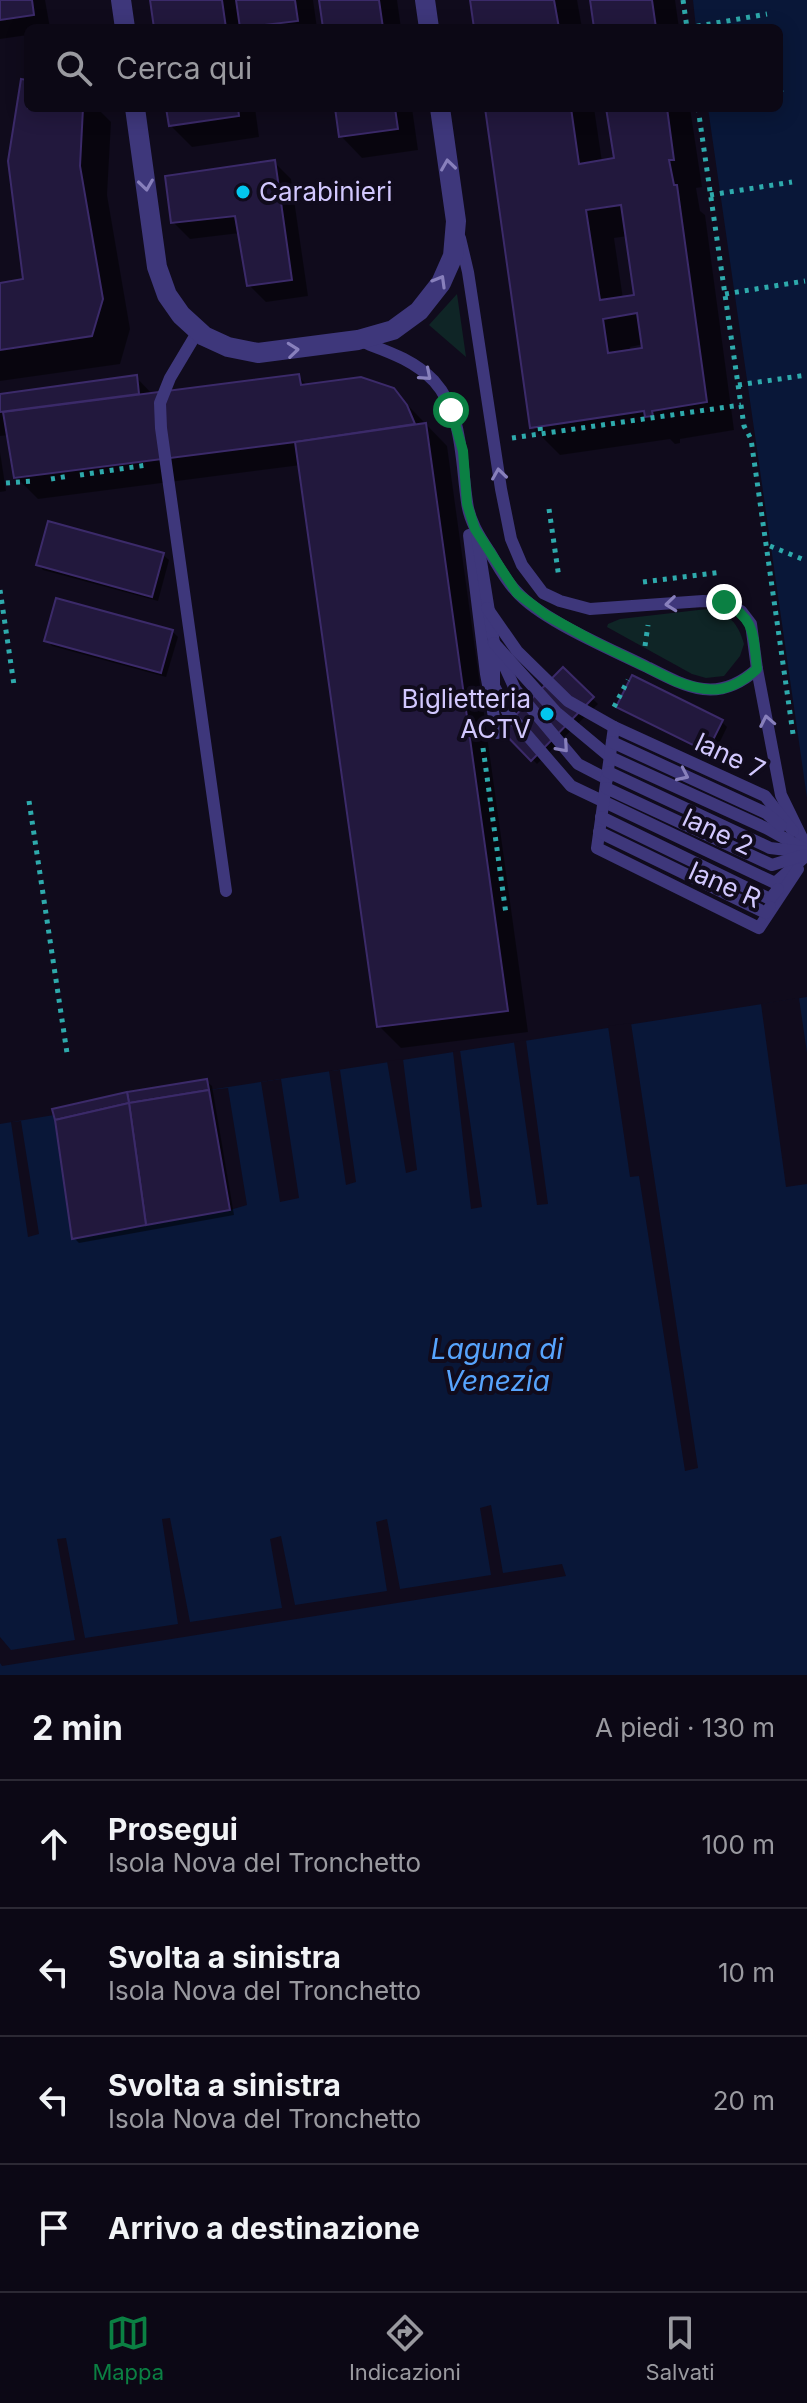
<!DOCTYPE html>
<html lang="it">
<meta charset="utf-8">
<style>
body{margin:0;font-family:Inter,sans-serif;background:#1a1622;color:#f1f3f6}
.stop{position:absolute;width:24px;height:24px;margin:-18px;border:6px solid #0b8043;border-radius:50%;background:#fff}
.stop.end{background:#0b8043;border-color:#fff;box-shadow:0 2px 8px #0008}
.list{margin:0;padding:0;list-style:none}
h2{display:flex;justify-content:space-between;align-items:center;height:104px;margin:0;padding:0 32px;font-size:34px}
h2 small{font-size:26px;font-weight:400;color:#9a9aa0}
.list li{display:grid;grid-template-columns:52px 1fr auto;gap:24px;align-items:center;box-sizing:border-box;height:128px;padding:0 32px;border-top:2px solid #2c2934}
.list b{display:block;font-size:30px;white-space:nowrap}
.list p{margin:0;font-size:26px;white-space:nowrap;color:#9a9aa0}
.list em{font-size:26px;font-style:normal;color:#9a9aa0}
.icon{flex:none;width:44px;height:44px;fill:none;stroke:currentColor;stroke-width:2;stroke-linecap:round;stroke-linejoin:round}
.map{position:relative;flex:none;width:807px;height:1675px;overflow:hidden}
.search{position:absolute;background:#0c0815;box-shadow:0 4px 20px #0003;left:24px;right:24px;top:24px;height:88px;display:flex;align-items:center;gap:20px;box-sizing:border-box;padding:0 28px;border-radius:12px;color:#9a9aa0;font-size:30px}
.sheet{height:616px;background:#0c0815}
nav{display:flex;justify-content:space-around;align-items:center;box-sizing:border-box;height:112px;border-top:2px solid #2c2934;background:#0c0815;font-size:22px;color:#9a9aa0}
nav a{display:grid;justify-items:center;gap:4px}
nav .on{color:#0b8043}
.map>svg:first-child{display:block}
</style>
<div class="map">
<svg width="807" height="1675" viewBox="0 0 807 1675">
<rect width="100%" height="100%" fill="#100b1c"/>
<g fill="#0f2526">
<polygon points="457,294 466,357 429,325"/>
<path d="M707 609C729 613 738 623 744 644L740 656 724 676 706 678 692 674 607 627 608 624 620 619Z"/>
</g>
<g fill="#091738">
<polygon points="693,0 807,0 807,798 708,108 779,108 779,28 696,28"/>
<polygon points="807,997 807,1675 0,1675 0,1124 54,1115 73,1239 230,1210 209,1090"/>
</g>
<g fill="#100b1c">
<polygon points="799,998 807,1053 807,1184 786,1187 761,1004"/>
<polygon points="631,1023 698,1468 685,1471 639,1176 630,1177 608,1026"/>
<polygon points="526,1040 548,1204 537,1205 514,1042"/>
<polygon points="460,1050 482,1207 471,1209 453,1052"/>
<polygon points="403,1059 417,1170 406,1173 387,1061"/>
<polygon points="340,1070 356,1182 346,1185 329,1071"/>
<polygon points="281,1079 299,1198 280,1202 261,1082"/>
<polygon points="228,1088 247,1205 230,1210 209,1090"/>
<polygon points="21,1121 39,1234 28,1237 11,1122"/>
<polygon points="491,1505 503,1573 562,1564 566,1576 2,1666 0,1663 0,1637 11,1650 75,1640 57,1539 66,1538 85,1638 178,1624 162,1519 170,1518 190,1622 282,1608 270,1539 281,1536 295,1605 387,1591 376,1522 387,1519 400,1589 491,1575 480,1508"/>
</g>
<g fill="#0007" fill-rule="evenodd">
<polygon points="0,0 45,0 50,28 28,28 28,35 0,39"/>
<polygon points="152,0 313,0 317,28 156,28"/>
<polygon points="321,0 397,0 401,28 325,28"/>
<polygon points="472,0 577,0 582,28 476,28"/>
<polygon points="592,0 675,0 679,28 596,28"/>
<polygon points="28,82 28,108 97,108 111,122 107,195 130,329 120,364 0,381 0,285 25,281"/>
<polygon points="168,108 255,108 259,137 192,147 170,125"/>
<polygon points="337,108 412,108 418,150 362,158 341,136"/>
<path d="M487 108H594L602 162 616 160 608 108H690L702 187 696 188 700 211 705 215 734 430 680 439V443L675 444 670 439 560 455 532 427ZM628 236 636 297 623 299 614 238ZM644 344 645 350 631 352 630 347Z"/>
<polygon points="274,162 291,179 308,296 266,302 249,285 240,233 190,239 173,222"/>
<polygon points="298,376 308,386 393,390 447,446 528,1032 401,1048 379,1026 301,465 38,499 16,477 9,435 0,436 0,396 136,377 153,395"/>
<polygon points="0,452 6,491 0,492"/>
<polygon points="163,555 169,560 158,601 43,570 38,564"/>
<polygon points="172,631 178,637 166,677 52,646 47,640"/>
<polygon points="563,670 598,704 537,764 504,730"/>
<polygon points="633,678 722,722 727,727 713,756 624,712 619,706"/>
<polygon points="206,1081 212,1086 234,1215 79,1243 74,1238"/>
</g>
<g fill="#22183d" stroke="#3b2a69" stroke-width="2" fill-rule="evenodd">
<polygon points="0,0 32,0 34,15 0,20"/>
<polygon points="150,0 222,0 226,28 154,28"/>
<polygon points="236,0 295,0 298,21 240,28"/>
<polygon points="319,0 379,0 383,28 323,28"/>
<polygon points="470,0 554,0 559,28 474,28"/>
<polygon points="590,0 652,0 656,28 594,28"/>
<polygon points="21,79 28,80 28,108 83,108 80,166 103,299 92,336 0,350 0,283 23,279 8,161"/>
<polygon points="166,108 238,108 239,116 169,126"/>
<polygon points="335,108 395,108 398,129 339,137"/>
<path d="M485 108H571L579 164 614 158 606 108H667L674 160H669L674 185H677L707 402 652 411 653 416 645 417 644 411 530 428ZM621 205 634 295 600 300 586 210ZM637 313 642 348 608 353 603 319Z"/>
<polygon points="275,160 292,280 247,286 235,216 171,223 165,176"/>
<polygon points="299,374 301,385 361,377 394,388 407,405 415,424 295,442 14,478 3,412"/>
<polygon points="137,375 139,394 0,412 0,394"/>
<polygon points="426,423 508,1011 377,1027 295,442"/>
<polygon points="48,521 164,553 152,597 36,565"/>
<polygon points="56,598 173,630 161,673 44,641"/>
<polygon points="563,667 594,697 531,761 501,730"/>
<polygon points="632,675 723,720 707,752 616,707"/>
<polygon points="207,1079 209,1090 129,1103 127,1092"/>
<polygon points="209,1090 230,1210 146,1225 129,1103"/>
<polygon points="127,1092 129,1103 55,1120 52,1109"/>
<polygon points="129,1103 146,1225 72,1239 55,1120"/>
</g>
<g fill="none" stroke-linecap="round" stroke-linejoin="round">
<g stroke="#2eaaac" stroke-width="5" stroke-dasharray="4 6" stroke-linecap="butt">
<polyline points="683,0 687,28"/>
<polyline points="687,28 767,14"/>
<polyline points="779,90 784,89"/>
<polyline points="698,108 744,426 751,439 793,734"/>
<polyline points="710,195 792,182"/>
<polyline points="725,294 805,281"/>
<polyline points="738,385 807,375"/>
<polyline points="540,427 541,435"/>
<polyline points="512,438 741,405"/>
<polyline points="80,475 147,465"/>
<polyline points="51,479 69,476"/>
<polyline points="6,483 33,481"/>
<polyline points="549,509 559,578"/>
<polyline points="770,546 807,561"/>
<polyline points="643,582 722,572"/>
<polyline points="0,590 14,685"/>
<polyline points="645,646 648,625"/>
<polyline points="614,707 628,680"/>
<polyline points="483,748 506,914"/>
<polyline points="29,801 67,1053"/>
</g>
<g stroke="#3e377b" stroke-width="12">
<polyline points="460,238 468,272 501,489 511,539 522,565 543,593 560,601 590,609 703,601 724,602 741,611 751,624 757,669 781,795 807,848"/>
<polyline points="198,331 170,378 160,403 161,428 226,891"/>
<path d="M360 341C386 351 413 359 434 381 463 413 461 462 467 502 469 520 479 536 489 551 497 564 505 580 516 591 541 620 611 649 647 667 688 688 718 704 757 669"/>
<polyline points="469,535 486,674 497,733"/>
<polyline points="477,536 494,643 515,689 578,764 607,779"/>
<polyline points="487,608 517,651 568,701 614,727 765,796 793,831"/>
<polyline points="494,643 494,686 508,713 571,786 775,883 807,855"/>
<polyline points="494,643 556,712 610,757 768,829 807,851"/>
<polyline points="614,727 597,848 759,928 798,869"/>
<polyline points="612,742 766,813 781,826"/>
<polyline points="608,772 770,848 804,852"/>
<polyline points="606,788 772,865 804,855"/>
<polyline points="601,817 770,899 778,889"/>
<polyline points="599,832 766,913 770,907"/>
</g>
<g stroke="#3e377b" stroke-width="20">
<polyline points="121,0 125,28"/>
<polyline points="425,0 429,28"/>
<polyline points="135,108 157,267 167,295 181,315 204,336 228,347 258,353 358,340 393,330 419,311 441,283 453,256 456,221 440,108"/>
</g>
</g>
<defs><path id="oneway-chevron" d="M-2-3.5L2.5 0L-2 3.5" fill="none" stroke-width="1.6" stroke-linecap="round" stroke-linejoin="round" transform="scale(2)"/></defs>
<g stroke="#8880bc">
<use href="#oneway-chevron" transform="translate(448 165) rotate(-98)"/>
<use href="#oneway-chevron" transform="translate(146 185) rotate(82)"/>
<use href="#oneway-chevron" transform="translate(440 281) rotate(-60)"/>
<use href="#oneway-chevron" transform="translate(293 350) rotate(-6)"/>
<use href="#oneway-chevron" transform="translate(426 375) rotate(41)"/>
<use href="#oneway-chevron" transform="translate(499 474) rotate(-98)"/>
<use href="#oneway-chevron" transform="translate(671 604) rotate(174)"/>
<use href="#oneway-chevron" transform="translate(767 721) rotate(-101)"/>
<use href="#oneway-chevron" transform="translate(563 747) rotate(49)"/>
<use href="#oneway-chevron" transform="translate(683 775) rotate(25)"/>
</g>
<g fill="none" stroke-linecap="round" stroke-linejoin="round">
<path stroke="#0b8043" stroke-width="10" d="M451 410 463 451 467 504 475 529 517 593 546 615 593 641 675 681C709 694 729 694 757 669 753 635 756 619 724 602"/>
</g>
<g fill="#03c6ef" stroke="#100b1c" stroke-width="3">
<circle cx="243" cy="192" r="8"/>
<circle cx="547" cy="714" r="8"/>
</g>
<g text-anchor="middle" stroke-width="8" stroke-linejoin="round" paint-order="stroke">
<g font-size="26" fill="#d2c8fe" stroke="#100b1c" text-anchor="start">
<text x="259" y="201">Carabinieri</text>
<text x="531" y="708" text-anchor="end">Biglietteria<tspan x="531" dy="30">ACTV</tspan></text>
</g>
<g font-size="26" fill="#d2c8fe" stroke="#100b1c">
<text transform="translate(730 756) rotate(25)" y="9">lane 7</text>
<text transform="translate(718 832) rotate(25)" y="9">lane 2</text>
<text transform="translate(725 885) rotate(24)" y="9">lane R</text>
</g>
<g font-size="28" font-style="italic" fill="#57a4fd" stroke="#100b1c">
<text x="497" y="1359">Laguna di<tspan x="497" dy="32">Venezia</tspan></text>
</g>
</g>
</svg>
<div class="stop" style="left:451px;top:410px"></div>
<div class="stop end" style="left:724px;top:602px"></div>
<div class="search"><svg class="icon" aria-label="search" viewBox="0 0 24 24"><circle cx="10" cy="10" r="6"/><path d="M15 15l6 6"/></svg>Cerca qui</div>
</div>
<section class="sheet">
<h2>2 min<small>A piedi · 130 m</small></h2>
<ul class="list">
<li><svg class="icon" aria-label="ahead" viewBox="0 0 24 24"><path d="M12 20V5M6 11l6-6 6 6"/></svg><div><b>Prosegui</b><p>Isola Nova del Tronchetto</p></div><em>100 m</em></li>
<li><svg class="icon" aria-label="left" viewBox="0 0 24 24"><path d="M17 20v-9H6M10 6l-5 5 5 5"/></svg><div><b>Svolta a sinistra</b><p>Isola Nova del Tronchetto</p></div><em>10 m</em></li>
<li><svg class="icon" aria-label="left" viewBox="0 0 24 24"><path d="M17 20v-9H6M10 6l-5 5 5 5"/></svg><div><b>Svolta a sinistra</b><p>Isola Nova del Tronchetto</p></div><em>20 m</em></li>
<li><svg class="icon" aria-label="arrive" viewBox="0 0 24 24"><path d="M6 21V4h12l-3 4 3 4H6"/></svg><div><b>Arrivo a destinazione</b></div></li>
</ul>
</section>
<nav>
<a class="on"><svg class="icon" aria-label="map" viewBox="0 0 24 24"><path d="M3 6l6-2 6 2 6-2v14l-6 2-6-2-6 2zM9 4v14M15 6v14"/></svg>Mappa</a>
<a><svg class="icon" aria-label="directions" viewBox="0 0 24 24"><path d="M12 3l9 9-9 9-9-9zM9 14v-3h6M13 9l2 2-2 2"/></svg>Indicazioni</a>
<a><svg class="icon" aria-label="saved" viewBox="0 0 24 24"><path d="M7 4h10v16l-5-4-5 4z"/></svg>Salvati</a>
</nav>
